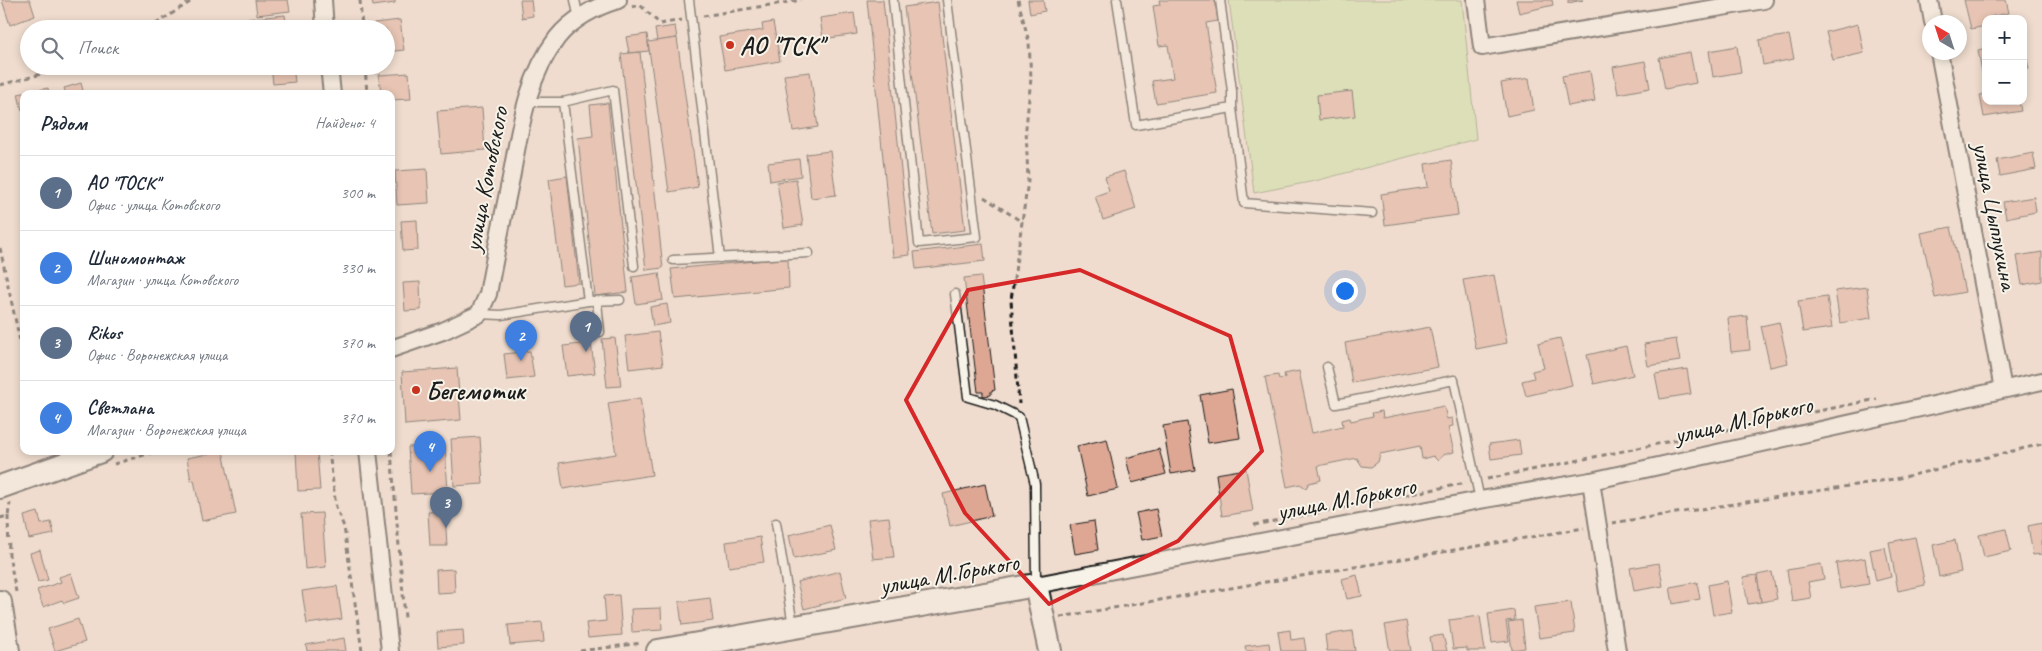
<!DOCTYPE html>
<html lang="ru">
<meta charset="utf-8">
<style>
body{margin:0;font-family:Caveat,sans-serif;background:#f2f2f3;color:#1f2937}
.controls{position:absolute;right:15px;top:15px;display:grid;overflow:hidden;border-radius:10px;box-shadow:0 2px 8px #0003}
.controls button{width:45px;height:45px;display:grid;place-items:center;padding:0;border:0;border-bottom:1px solid #e0e1e3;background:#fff;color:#1f2937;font:25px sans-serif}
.compass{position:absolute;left:1922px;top:15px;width:45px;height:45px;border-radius:50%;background:#fff;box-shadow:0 2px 8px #0003;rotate:321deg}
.you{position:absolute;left:1344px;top:290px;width:18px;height:18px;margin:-12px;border:4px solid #fff;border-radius:50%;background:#1a73e8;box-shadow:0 0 0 8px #1a73e833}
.badge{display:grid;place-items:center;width:32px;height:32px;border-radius:50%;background:#c8321e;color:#fff;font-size:16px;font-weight:700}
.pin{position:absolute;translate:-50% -41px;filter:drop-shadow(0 1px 2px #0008)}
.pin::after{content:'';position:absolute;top:26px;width:18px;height:15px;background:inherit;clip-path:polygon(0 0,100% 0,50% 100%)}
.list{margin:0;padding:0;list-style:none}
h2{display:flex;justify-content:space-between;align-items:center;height:65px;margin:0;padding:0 20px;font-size:21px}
h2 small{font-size:16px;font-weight:400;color:#747a83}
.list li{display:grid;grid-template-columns:32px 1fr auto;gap:15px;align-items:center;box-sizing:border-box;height:75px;padding:0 20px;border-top:1px solid #e0e1e3}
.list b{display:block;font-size:19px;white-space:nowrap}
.list p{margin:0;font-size:16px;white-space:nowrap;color:#747a83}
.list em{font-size:16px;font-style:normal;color:#747a83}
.icon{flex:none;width:28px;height:28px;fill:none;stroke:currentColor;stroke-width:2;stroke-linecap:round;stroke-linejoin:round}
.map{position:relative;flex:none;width:2042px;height:651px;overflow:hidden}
.search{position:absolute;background:#fff;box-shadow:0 2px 8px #0003;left:20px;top:20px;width:375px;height:55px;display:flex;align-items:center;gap:12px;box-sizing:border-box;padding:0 18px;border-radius:28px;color:#747a83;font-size:19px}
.panel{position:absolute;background:#fff;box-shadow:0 2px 8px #0003;left:20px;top:90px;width:375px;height:365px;border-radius:10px}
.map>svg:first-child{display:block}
</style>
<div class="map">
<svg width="2042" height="651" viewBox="0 0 2042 651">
<rect width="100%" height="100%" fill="#efdcce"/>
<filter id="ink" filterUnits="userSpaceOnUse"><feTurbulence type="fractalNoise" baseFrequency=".02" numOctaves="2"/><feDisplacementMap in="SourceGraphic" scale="10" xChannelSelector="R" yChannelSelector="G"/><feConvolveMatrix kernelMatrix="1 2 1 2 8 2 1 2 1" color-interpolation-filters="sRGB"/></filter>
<g filter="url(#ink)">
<polygon fill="#c5e39b" stroke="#70805c" points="1229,0 1462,0 1476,139 1315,181 1254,193"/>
<g fill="#dda793" stroke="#1c1c1c">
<polygon points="2,0 30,0 35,16 10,25"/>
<polygon points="255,0 288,0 290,11 257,15"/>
<polygon points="372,0 395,0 395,3 373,6"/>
<polygon points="520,0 531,0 533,16 522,18"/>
<polygon points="867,0 883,0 910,255 893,257"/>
<polygon points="1028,0 1043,0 1045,11 1030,14"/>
<polygon points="1159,0 1215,0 1218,21 1206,23 1217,93 1156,103 1152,81 1173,78 1168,45 1159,46 1153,6 1160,5"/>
<polygon points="1516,0 1552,0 1553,5 1519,13"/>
<polygon points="1568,0 1583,0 1568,3"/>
<polygon points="1964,0 2006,0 2009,13 1989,17 1989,19 1986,19 1986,26 1971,29"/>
<polygon points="938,2 965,230 932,234 904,7"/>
<polygon points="854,13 857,34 823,39 820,18"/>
<polygon points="285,15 287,29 246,29 245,19"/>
<polygon points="400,20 404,50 386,52 386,29 375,29 374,23"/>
<polygon points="773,22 780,61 725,70 719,37 763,30 762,24"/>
<polygon points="1858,24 1864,53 1833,60 1826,32"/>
<polygon points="675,26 677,38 657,41 655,29"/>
<polygon points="647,34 649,51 629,53 626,37"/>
<polygon points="1789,35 1794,59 1763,65 1759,40"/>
<polygon points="677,38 698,187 669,192 648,42"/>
<polygon points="2023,41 2029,69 2023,70"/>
<polygon points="1737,46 1741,72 1713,77 1709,51"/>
<polygon points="1986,48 1986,77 1983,77 1978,50"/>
<polygon points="640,52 663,268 646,270 621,54"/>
<polygon points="1690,52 1696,83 1665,89 1659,58"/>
<polygon points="1645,61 1650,88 1618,94 1613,67"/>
<polygon points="271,66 293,66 295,82 273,84"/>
<polygon points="1590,71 1595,101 1568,106 1562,76"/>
<polygon points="810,72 818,127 793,131 784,75"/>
<polygon points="409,73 411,99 391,100 391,94 381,94 379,75"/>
<polygon points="1529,78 1534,110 1507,116 1501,83"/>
<polygon points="81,83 84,94 66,94 64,88"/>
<polygon points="48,88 49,94 24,94 24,110 22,111 18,94"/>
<polygon points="1352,91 1355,116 1319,120 1317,95"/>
<polygon points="1986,94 1986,101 2019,101 2021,111 1984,117 1980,95"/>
<polygon points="608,103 628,292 595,296 578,138 593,136 590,105"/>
<polygon points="482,108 485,150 441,154 437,111"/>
<polygon points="830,151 836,195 811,198 806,154"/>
<polygon points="2033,153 2036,169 2000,176 1997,160"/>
<polygon points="799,159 801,176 770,181 768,163"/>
<polygon points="1451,160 1458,215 1385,225 1381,194 1428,187 1425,164"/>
<polygon points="427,169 429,203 397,205 395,171"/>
<polygon points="1124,171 1136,209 1103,220 1095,196 1109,191 1105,177"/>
<polygon points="567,176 579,283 562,285 549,179"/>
<polygon points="796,179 803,225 784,228 777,182"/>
<polygon points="2034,197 2036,212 2006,218 2003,202"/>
<polygon points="417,220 418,250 403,251 401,221"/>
<polygon points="1951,227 1965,292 1935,298 1921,233"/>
<polygon points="983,244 985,261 916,269 914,252"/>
<polygon points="2042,252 2042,281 2022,285 2017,256"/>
<polygon points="788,258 789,288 675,299 671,269"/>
<polygon points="659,273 663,300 636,304 632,277"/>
<polygon points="1494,275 1507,343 1476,349 1463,280"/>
<polygon points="981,276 995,390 991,391 991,395 983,396 983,392 978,392 964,278"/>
<polygon points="420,282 421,310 405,311 403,283"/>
<polygon points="1867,287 1871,318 1840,323 1835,291"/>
<polygon points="1827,297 1832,328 1803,332 1798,301"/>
<polygon points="667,304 670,323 653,326 650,307"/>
<polygon points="1747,316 1750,350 1731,352 1728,318"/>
<polygon points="1779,322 1788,363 1770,367 1761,326"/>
<polygon points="1430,327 1438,367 1352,383 1345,343"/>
<polygon points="658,332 663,365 629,369 625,336"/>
<polygon points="615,338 621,386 607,387 602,339"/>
<polygon points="1560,338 1572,385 1526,396 1522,381 1534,378 1532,371 1544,368 1538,343"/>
<polygon points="1676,339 1680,361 1648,366 1644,344"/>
<polygon points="591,343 595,373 567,376 563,346"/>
<polygon points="1626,346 1633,375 1594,384 1587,355"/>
<polygon points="530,351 534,377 507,380 504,354"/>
<polygon points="457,368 461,420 405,425 402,372"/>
<polygon points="1687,369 1691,394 1660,399 1655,374"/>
<polygon points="1299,371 1312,433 1343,426 1342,420 1350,418 1351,421 1373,416 1372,413 1382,411 1383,418 1444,406 1447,419 1452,418 1453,426 1448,427 1454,452 1443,455 1438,461 1433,456 1422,459 1420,446 1380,454 1378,462 1371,467 1362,466 1357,458 1318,466 1321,480 1309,483 1306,488 1300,484 1287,487 1265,377 1278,375 1279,379 1285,378 1284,374"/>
<polygon points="1232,389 1240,438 1208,443 1200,395"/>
<polygon points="640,398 652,475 563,489 559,463 616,454 608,403"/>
<polygon points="1187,422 1195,470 1171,474 1163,426"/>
<polygon points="480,437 483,484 454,486 451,439"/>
<polygon points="1107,439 1118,489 1088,496 1077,446"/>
<polygon points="1519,440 1521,455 1491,459 1489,444"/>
<polygon points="445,445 448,492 411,494 408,447"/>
<polygon points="1159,449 1166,474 1132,483 1126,458"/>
<polygon points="223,451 236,514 202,521 194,480 191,481 187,458"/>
<polygon points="296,451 317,451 320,490 298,491"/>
<polygon points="1246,469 1253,511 1222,516 1216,474"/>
<polygon points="985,484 992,516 950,526 943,494"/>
<polygon points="1156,509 1162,536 1142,540 1136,513"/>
<polygon points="445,511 447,546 430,546 428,512"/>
<polygon points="38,512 41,524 51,522 54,534 29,539 24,516"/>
<polygon points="322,513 326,567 305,569 301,514"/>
<polygon points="889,517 894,557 873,559 868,519"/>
<polygon points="1094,521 1098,550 1075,554 1070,525"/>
<polygon points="2042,523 2042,554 2033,555 2028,526"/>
<polygon points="830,525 836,550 794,559 789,535"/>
<polygon points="2006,529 2011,551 1984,557 1979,535"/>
<polygon points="760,537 764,562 729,567 726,542"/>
<polygon points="1915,537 1925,585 1898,591 1889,542"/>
<polygon points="1955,540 1961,572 1939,577 1933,545"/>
<polygon points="1885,547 1891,577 1876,581 1870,550"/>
<polygon points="40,550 48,580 38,582 30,553"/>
<polygon points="1865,558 1869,584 1840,589 1836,563"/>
<polygon points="1659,563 1663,586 1634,591 1630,568"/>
<polygon points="1821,564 1824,579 1808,582 1811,598 1792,601 1787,570"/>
<polygon points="454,569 455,592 437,593 436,570"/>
<polygon points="840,571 846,598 804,609 797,582"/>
<polygon points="1772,572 1777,599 1761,602 1757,575"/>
<polygon points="71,573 79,598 64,603 62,600 43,607 37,590 61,582 59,577"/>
<polygon points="1357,575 1362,596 1347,599 1342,579"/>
<polygon points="1757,575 1761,602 1748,604 1743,577"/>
<polygon points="1727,581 1732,612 1713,615 1708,585"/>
<polygon points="1697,582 1700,599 1673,604 1670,587"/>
<polygon points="337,586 342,619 307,624 302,591"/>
<polygon points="619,595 622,635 588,638 586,623 606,621 604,596"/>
<polygon points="710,598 713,621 682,625 679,602"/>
<polygon points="1571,602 1575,633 1539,638 1534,607"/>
<polygon points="661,608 662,630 632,632 631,609"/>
<polygon points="1514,610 1515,620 1506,621 1509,641 1492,643 1488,614"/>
<polygon points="1480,616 1485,651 1467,651 1467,648 1453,649 1449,620"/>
<polygon points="78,619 85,642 55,651 48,629"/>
<polygon points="1522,620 1525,648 1512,650 1508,622"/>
<polygon points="1406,621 1411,651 1390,651 1385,625"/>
<polygon points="542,622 544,642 510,645 508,625"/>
<polygon points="463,630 464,645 438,647 437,632"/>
<polygon points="1290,630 1291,640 1304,638 1306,651 1281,651 1278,632"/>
<polygon points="1352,631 1355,651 1327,651 1325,635"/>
<polygon points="1443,635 1447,651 1432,651 1430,637"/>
<polygon points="344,638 346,651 307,651 306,645"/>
<polygon points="1269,643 1270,651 1246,651 1245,646"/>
</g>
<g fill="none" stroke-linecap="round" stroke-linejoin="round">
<g stroke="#1c1c1c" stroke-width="11">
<g id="lane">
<polyline points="575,0 579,19"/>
<polyline points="689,0 720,258"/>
<polyline points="893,0 919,243 977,237 947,0"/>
<polyline points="1117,0 1136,125 1232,108 1232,91 1220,0"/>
<polyline points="526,102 563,102 613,90 634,266"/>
<polyline points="563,102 588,301"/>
<polyline points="1232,108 1244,203 1372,213"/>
<polyline points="673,260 809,253"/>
<polyline points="955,294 968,397 995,405 1019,417 1035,484 1036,583"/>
<polyline points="597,302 600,332"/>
<polyline points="479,314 501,315 588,301 620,300"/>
<polyline points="1327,367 1336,404 1454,380 1480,500"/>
<polyline points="776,523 793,625"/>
</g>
</g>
<g stroke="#1c1c1c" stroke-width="20">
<g id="street">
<polyline points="323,0 325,29"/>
<polyline points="1476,0 1482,47 1764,0"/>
<polyline points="1929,0 1933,22"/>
<polyline points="1939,52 2003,389"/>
<polyline points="329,66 332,94"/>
<path d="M391 349 443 331 479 314 488 294C495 255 503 217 511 178 520 130 526 79 557 38 571 20 596 6 618 0"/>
<polyline points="368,451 390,651"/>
<polyline points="1591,481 1617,651"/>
<polyline points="1036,585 1480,500 1591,481 2042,381"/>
</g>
</g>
<g stroke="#1c1c1c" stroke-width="26">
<g id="secondary">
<polyline points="0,487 101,451"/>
<polyline points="0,602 8,651"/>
<polyline points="658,651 1036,585 1050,651"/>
</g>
</g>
<g stroke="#1c1c1c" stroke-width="3" stroke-dasharray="5 4" stroke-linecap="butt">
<polyline points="360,0 362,29"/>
<polyline points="1018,0 1029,42 1031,78 1026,128 1028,181 1022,222"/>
<polyline points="632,7 640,5 660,24 682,20"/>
<polyline points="703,16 801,0"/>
<polyline points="148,29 193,0"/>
<polyline points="365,66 367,94"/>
<polyline points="0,85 72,66"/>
<polyline points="984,197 1022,222 1011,300 1019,404"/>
<polyline points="0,248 24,360"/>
<polyline points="329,451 336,507 344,527 362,651"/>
<polyline points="391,451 405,618"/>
<polyline points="114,464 158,451"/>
<polyline points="1487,479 1877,399"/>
<polyline points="8,516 9,555 16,592"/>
<polyline points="0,518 8,516 10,503"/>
<polyline points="1612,523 1900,478 2042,444"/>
<polyline points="1254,525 1466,483"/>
<polyline points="1060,617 1584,528"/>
<polyline points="580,651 642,643"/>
</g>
<use href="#lane" stroke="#f7f3e8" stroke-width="8"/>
<use href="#street" stroke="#f7f3e8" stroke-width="16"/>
<use href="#secondary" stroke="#f7f3e8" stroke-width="22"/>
</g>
</g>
<path d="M0 0H2042V651H0ZM1080 270 1230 336 1262 451 1178 541 1049 604 965 513 906 400 968 290Z" fill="#efdcce" fill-opacity=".55" fill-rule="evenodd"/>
<path fill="none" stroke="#d62828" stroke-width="4" stroke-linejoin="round" d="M1080 270 1230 336 1262 451 1178 541 1049 604 965 513 906 400 968 290Z"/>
<g fill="#c8321e" stroke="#f7f3e8" stroke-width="2">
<circle cx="730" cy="45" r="5"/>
<circle cx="416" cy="390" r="5"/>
</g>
<g text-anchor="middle" stroke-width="4" stroke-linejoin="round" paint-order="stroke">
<g font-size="25" font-weight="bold" fill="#1c1c1c" stroke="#f7f3e8" text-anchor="start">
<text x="740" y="54">АО "ТСК"</text>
<text x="426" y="399">Бегемотик</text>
</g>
<g font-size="25" fill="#1c1c1c" stroke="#f7f3e8">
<text transform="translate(485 179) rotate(-79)" y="9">улица Котовского</text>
<text transform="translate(1996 216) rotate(79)" y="9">улица Цыплухина</text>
<text transform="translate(1743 419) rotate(-13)" y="9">улица М.Горького</text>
<text transform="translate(1346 498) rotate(-11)" y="9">улица М.Горького</text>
<text transform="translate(949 573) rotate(-10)" y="9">улица М.Горького</text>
</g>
</g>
</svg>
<div class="controls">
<button>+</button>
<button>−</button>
</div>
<svg class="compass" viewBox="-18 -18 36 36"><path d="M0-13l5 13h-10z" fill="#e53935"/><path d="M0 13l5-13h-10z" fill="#747a83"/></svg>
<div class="you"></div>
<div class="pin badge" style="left:586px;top:352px;background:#5c6f8a">1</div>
<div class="pin badge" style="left:521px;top:361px;background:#3f7fe0">2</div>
<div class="pin badge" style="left:446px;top:528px;background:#5c6f8a">3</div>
<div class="pin badge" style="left:430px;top:472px;background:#3f7fe0">4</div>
<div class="search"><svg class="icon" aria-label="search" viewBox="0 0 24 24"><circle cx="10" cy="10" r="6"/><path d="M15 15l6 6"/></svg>Поиск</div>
<section class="panel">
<h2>Рядом<small>Найдено: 4</small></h2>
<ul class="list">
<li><span class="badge" style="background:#5c6f8a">1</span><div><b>АО &quot;ТОСК&quot;</b><p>Офис · улица Котовского</p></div><em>300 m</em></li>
<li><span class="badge" style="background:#3f7fe0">2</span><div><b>Шиномонтаж</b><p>Магазин · улица Котовского</p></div><em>330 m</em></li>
<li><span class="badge" style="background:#5c6f8a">3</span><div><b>Rikos</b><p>Офис · Воронежская улица</p></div><em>370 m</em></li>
<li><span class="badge" style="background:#3f7fe0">4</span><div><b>Светлана</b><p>Магазин · Воронежская улица</p></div><em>370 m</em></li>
</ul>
</section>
</div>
